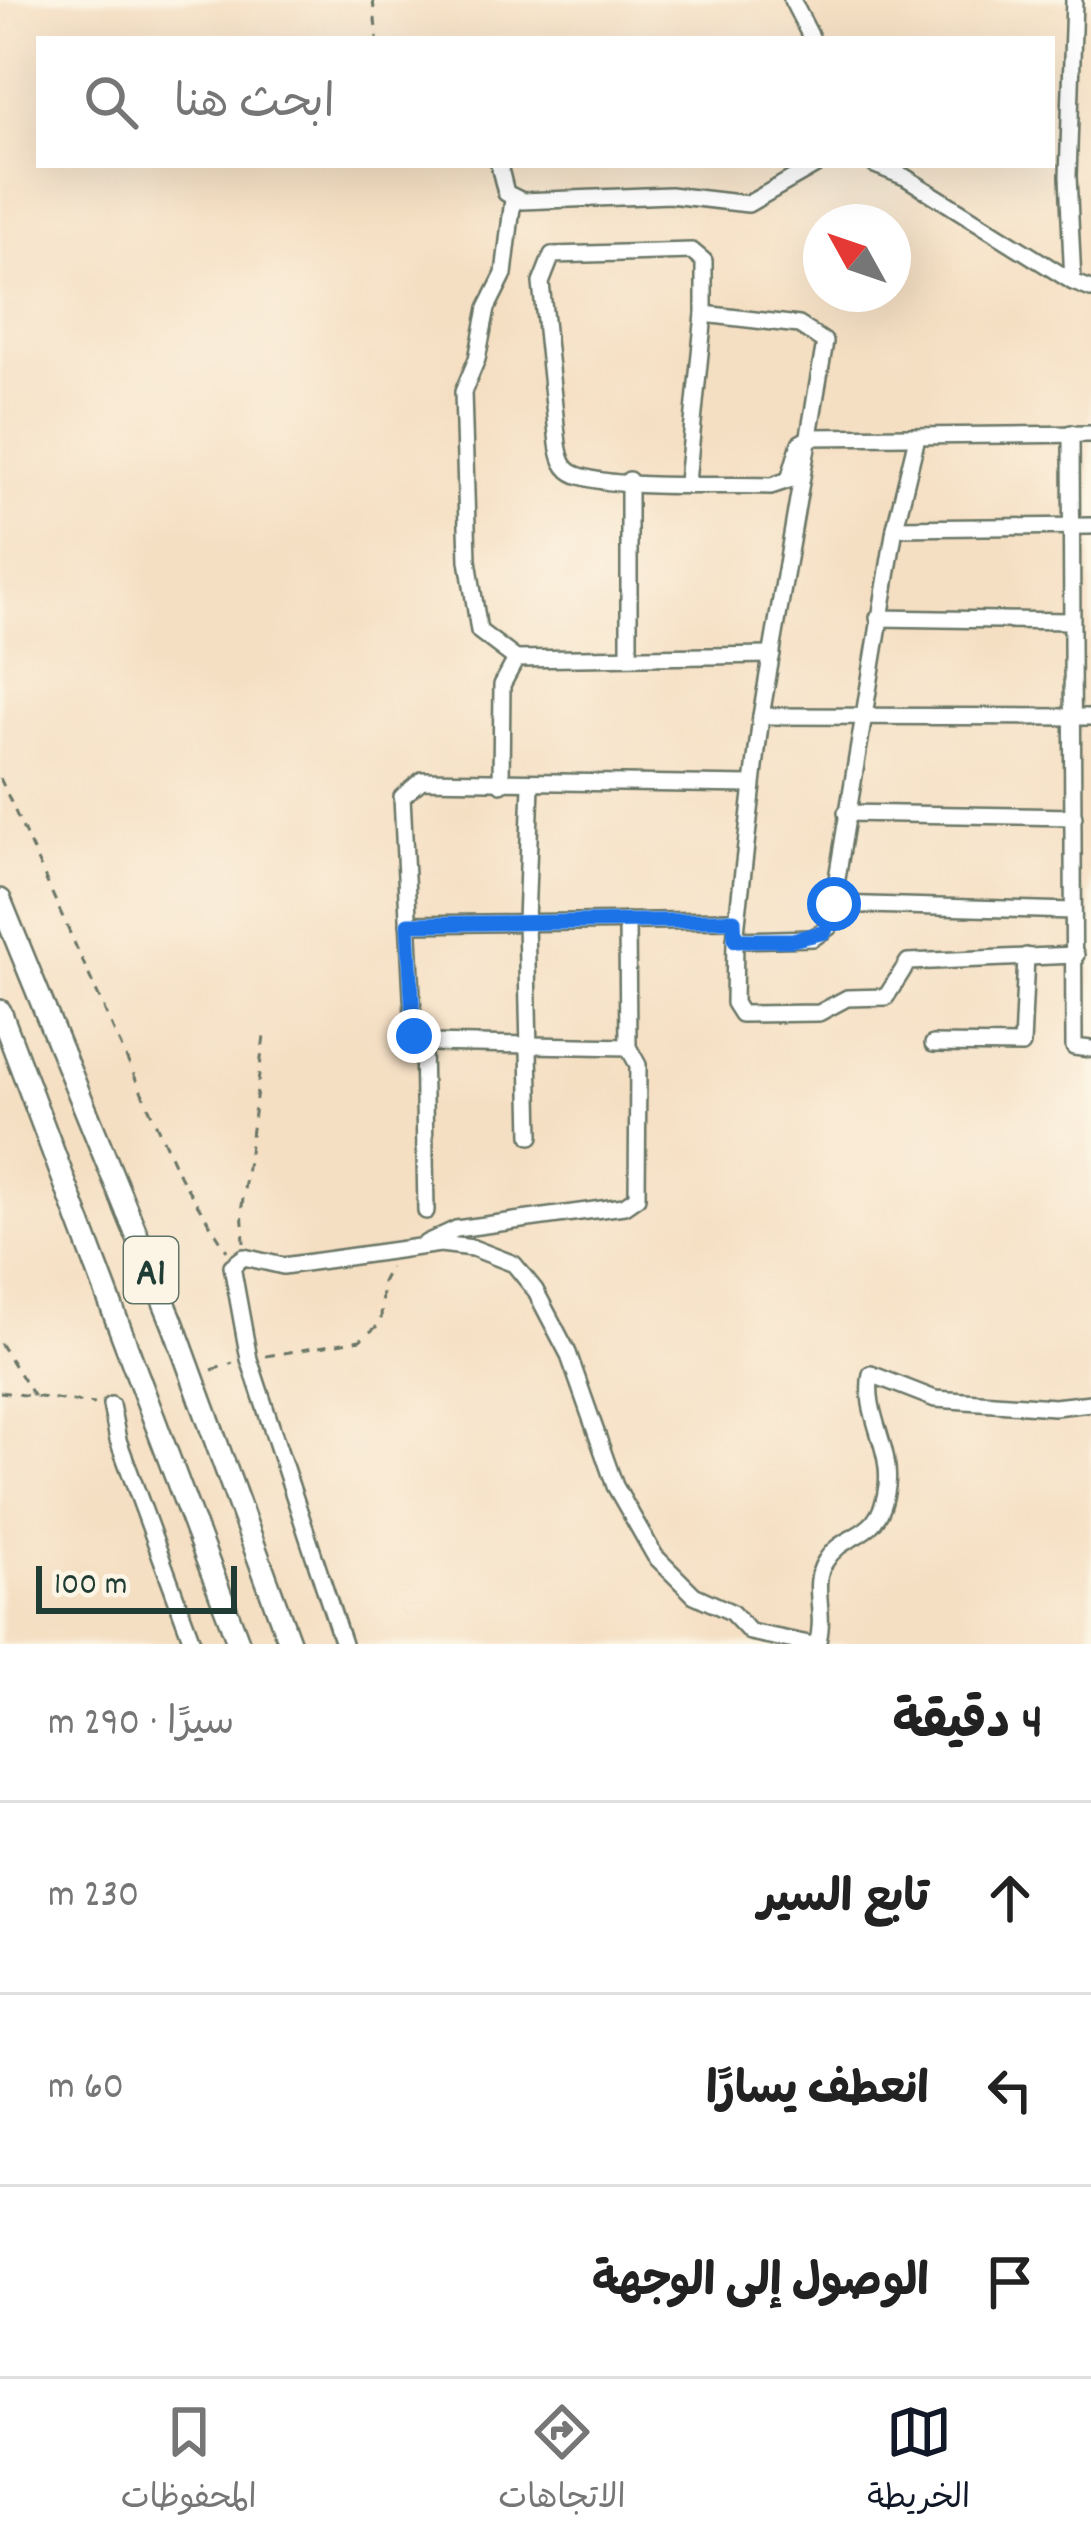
<!DOCTYPE html>
<html lang="ar">
<meta charset="utf-8">
<style>
body{margin:0;font-family:Dekko,"Playpen Sans Arabic",sans-serif;background:#f6f6f6;color:#222;direction:rtl}
.compass{position:absolute;left:803px;top:204px;width:108px;height:108px;border-radius:50%;background:#fff;box-shadow:0 12px 48px #0002;rotate:310deg}
.scale{position:absolute;left:36px;bottom:30px;width:201px;box-sizing:border-box;padding-left:12px;border:6px solid #1f3d34;border-top:0;font-size:33px;line-height:42px;white-space:nowrap;color:#1f3d34;-webkit-text-stroke:9px #fcf5e5;paint-order:stroke}
.stop{position:absolute;width:36px;height:36px;margin:-27px;border:9px solid #1a73e8;border-radius:50%;background:#fff}
.stop.end{background:#1a73e8;border-color:#fff;box-shadow:0 3px 12px #0008}
.list{margin:0;padding:0;list-style:none}
h2{display:flex;justify-content:space-between;align-items:center;height:156px;margin:0;padding:0 48px;font-size:51px}
h2 small{font-size:39px;font-weight:400;color:#767676}
.list li{display:grid;grid-template-columns:78px 1fr auto;gap:36px;align-items:center;box-sizing:border-box;height:192px;padding:0 48px;border-top:3px solid #e0e0e0}
.list b{display:block;font-size:45px;white-space:nowrap}
.list em{font-size:39px;font-style:normal;color:#767676}
.icon{flex:none;width:66px;height:66px;fill:none;stroke:currentColor;stroke-width:2;stroke-linecap:round;stroke-linejoin:round}
.map{position:relative;flex:none;width:1091px;height:1644px;overflow:hidden;direction:ltr}
.search{position:absolute;background:#fff;box-shadow:0 12px 48px #0002;left:36px;right:36px;top:36px;height:132px;display:flex;align-items:center;gap:30px;box-sizing:border-box;padding:0 42px;border-radius:0px;color:#767676;font-size:45px}
.sheet{height:732px;background:#fff}
nav{display:flex;justify-content:space-around;align-items:center;box-sizing:border-box;height:168px;border-top:3px solid #e0e0e0;background:#fff;font-size:33px;color:#767676}
nav a{display:grid;justify-items:center;gap:6px}
nav .on{color:#111827}
.map>svg:first-child{display:block}
</style>
<div class="map">
<svg width="1091" height="1644" viewBox="0 0 1091 1644">
<rect width="100%" height="100%" fill="#fcf5e5"/>
<filter id="ink" filterUnits="userSpaceOnUse"><feTurbulence type="fractalNoise" baseFrequency=".00833" numOctaves="2"/><feDisplacementMap in="SourceGraphic" scale="24" xChannelSelector="R" yChannelSelector="G"/><feConvolveMatrix kernelMatrix="1 2 1 2 8 2 1 2 1" color-interpolation-filters="sRGB"/></filter>
<filter id="wash" filterUnits="userSpaceOnUse"><feTurbulence type="fractalNoise" baseFrequency=".004" numOctaves="4" result="noise"/><feDisplacementMap in="SourceGraphic" scale="48" xChannelSelector="R" yChannelSelector="G"/><feGaussianBlur stdDeviation="2.7" result="paint"/><feColorMatrix in="noise" values="0 0 0 0 0 0 0 0 0 0 0 0 0 0 0 0 0 1.4 0 .05"/><feComposite in="paint" operator="in"/></filter>
<g filter="url(#wash)">
<rect width="100%" height="100%" fill="#f5dfc3"/>
</g>
<g filter="url(#ink)">
<g fill="none" stroke-linecap="round" stroke-linejoin="round">
<g stroke="#6a7666" stroke-width="20">
<g id="minor">
<polyline points="792,0 812,39"/>
<polyline points="1074,0 1068,176 1073,282 1091,289"/>
<polyline points="499,165 506,193 522,201 670,195 748,204 816,165"/>
<polyline points="875,165 905,177 1073,282"/>
<polyline points="513,199 504,274 487,308 477,359 463,392 468,560 479,631 516,659"/>
<polyline points="704,314 799,325 825,342 761,716 735,940 813,938 829,927 895,528 917,437"/>
<polyline points="1071,433 1074,1047 1091,1049"/>
<path d="M687 482 704 314V261L692 251 552 255 541 283 558 444C560 457 563 470 577 475 616 490 724 484 771 486L789 480 800 443 811 437 1091 434"/>
<polyline points="895,528 1091,526"/>
<polyline points="878,618 1070,621"/>
<polyline points="629,655 629,480"/>
<polyline points="761,716 1091,717"/>
<polyline points="501,784 502,685 516,659 772,655"/>
<polyline points="531,785 526,921 531,1136"/>
<polyline points="846,813 1074,817"/>
<polyline points="834,904 1073,911"/>
<polyline points="408,924 734,920"/>
<polyline points="735,940 734,1003 741,1014 819,1013 847,998 886,997 908,962 1076,955"/>
<polyline points="423,1042 426,1211"/>
<polyline points="933,1044 1022,1045 1026,956"/>
<polyline points="628,1047 429,1043 414,1036 402,797 422,780 751,785"/>
<polyline points="426,1243 456,1229 624,1206 637,1197 638,1065 628,1047 627,921"/>
<polyline points="111,1405 118,1440 193,1644"/>
<polyline points="343,1644 249,1359 232,1266 244,1257 283,1266 440,1244 473,1248 514,1264 535,1290 568,1353 615,1486 655,1556 694,1595 731,1612 750,1632 809,1644"/>
<path d="M817 1644C827 1615 810 1585 825 1562 845 1528 880 1544 887 1486 892 1447 863 1413 871 1374L935 1399 1054 1407 1091 1403"/>
</g>
</g>
<g stroke="#6a7666" stroke-width="26">
<g id="highway">
<polyline points="0,900 173,1324 290,1644"/>
<polyline points="0,1011 239,1644"/>
</g>
</g>
<g stroke="#6a7666" stroke-width="3" stroke-dasharray="9 9" stroke-linecap="butt">
<polyline points="373,0 377,39"/>
<polyline points="0,778 180,1177 227,1251"/>
<polyline points="244,1243 242,1206 264,1036"/>
<polyline points="0,1343 34,1397"/>
<polyline points="266,1356 360,1340 381,1323 382,1282 390,1267"/>
<polyline points="212,1370 233,1363"/>
<polyline points="0,1392 95,1404"/>
</g>
<use href="#minor" stroke="#fff" stroke-width="15"/>
<use href="#highway" stroke="#fff" stroke-width="21"/>
</g>
</g>
<g fill="none" stroke-linecap="round" stroke-linejoin="round" filter="url(#ink)">
<polyline stroke="#1a73e8" stroke-width="15" points="414,1036 408,924 734,920 735,940 792,940 825,932 834,904"/>
</g>
<g text-anchor="middle" stroke-width="12" stroke-linejoin="round" paint-order="stroke">
<rect fill="#fcf5e5" stroke="#617469" stroke-width="3" x="124" y="1237" width="54" height="66" rx="9"/>
<g font-size="39" font-weight="bold" fill="#1f3d34">
<text x="151" y="1284">A1</text>
</g>
</g>
</svg>
<svg class="compass" viewBox="-18 -18 36 36"><path d="M0-13l5 13h-10z" fill="#e53935"/><path d="M0 13l5-13h-10z" fill="#767676"/></svg>
<div class="scale">100 m</div>
<div class="stop" style="left:834px;top:904px"></div>
<div class="stop end" style="left:414px;top:1036px"></div>
<div class="search"><svg class="icon" aria-label="search" viewBox="0 0 24 24"><circle cx="10" cy="10" r="6"/><path d="M15 15l6 6"/></svg>ابحث هنا</div>
</div>
<section class="sheet">
<h2>4 دقيقة<small>سيرًا · 290 m</small></h2>
<ul class="list">
<li><svg class="icon" aria-label="ahead" viewBox="0 0 24 24"><path d="M12 20V5M6 11l6-6 6 6"/></svg><div><b>تابع السير</b></div><em>230 m</em></li>
<li><svg class="icon" aria-label="left" viewBox="0 0 24 24"><path d="M17 20v-9H6M10 6l-5 5 5 5"/></svg><div><b>انعطف يسارًا</b></div><em>60 m</em></li>
<li><svg class="icon" aria-label="arrive" viewBox="0 0 24 24"><path d="M6 21V4h12l-3 4 3 4H6"/></svg><div><b>الوصول إلى الوجهة</b></div></li>
</ul>
</section>
<nav>
<a class="on"><svg class="icon" aria-label="map" viewBox="0 0 24 24"><path d="M3 6l6-2 6 2 6-2v14l-6 2-6-2-6 2zM9 4v14M15 6v14"/></svg>الخريطة</a>
<a><svg class="icon" aria-label="directions" viewBox="0 0 24 24"><path d="M12 3l9 9-9 9-9-9zM9 14v-3h6M13 9l2 2-2 2"/></svg>الاتجاهات</a>
<a><svg class="icon" aria-label="saved" viewBox="0 0 24 24"><path d="M7 4h10v16l-5-4-5 4z"/></svg>المحفوظات</a>
</nav>
